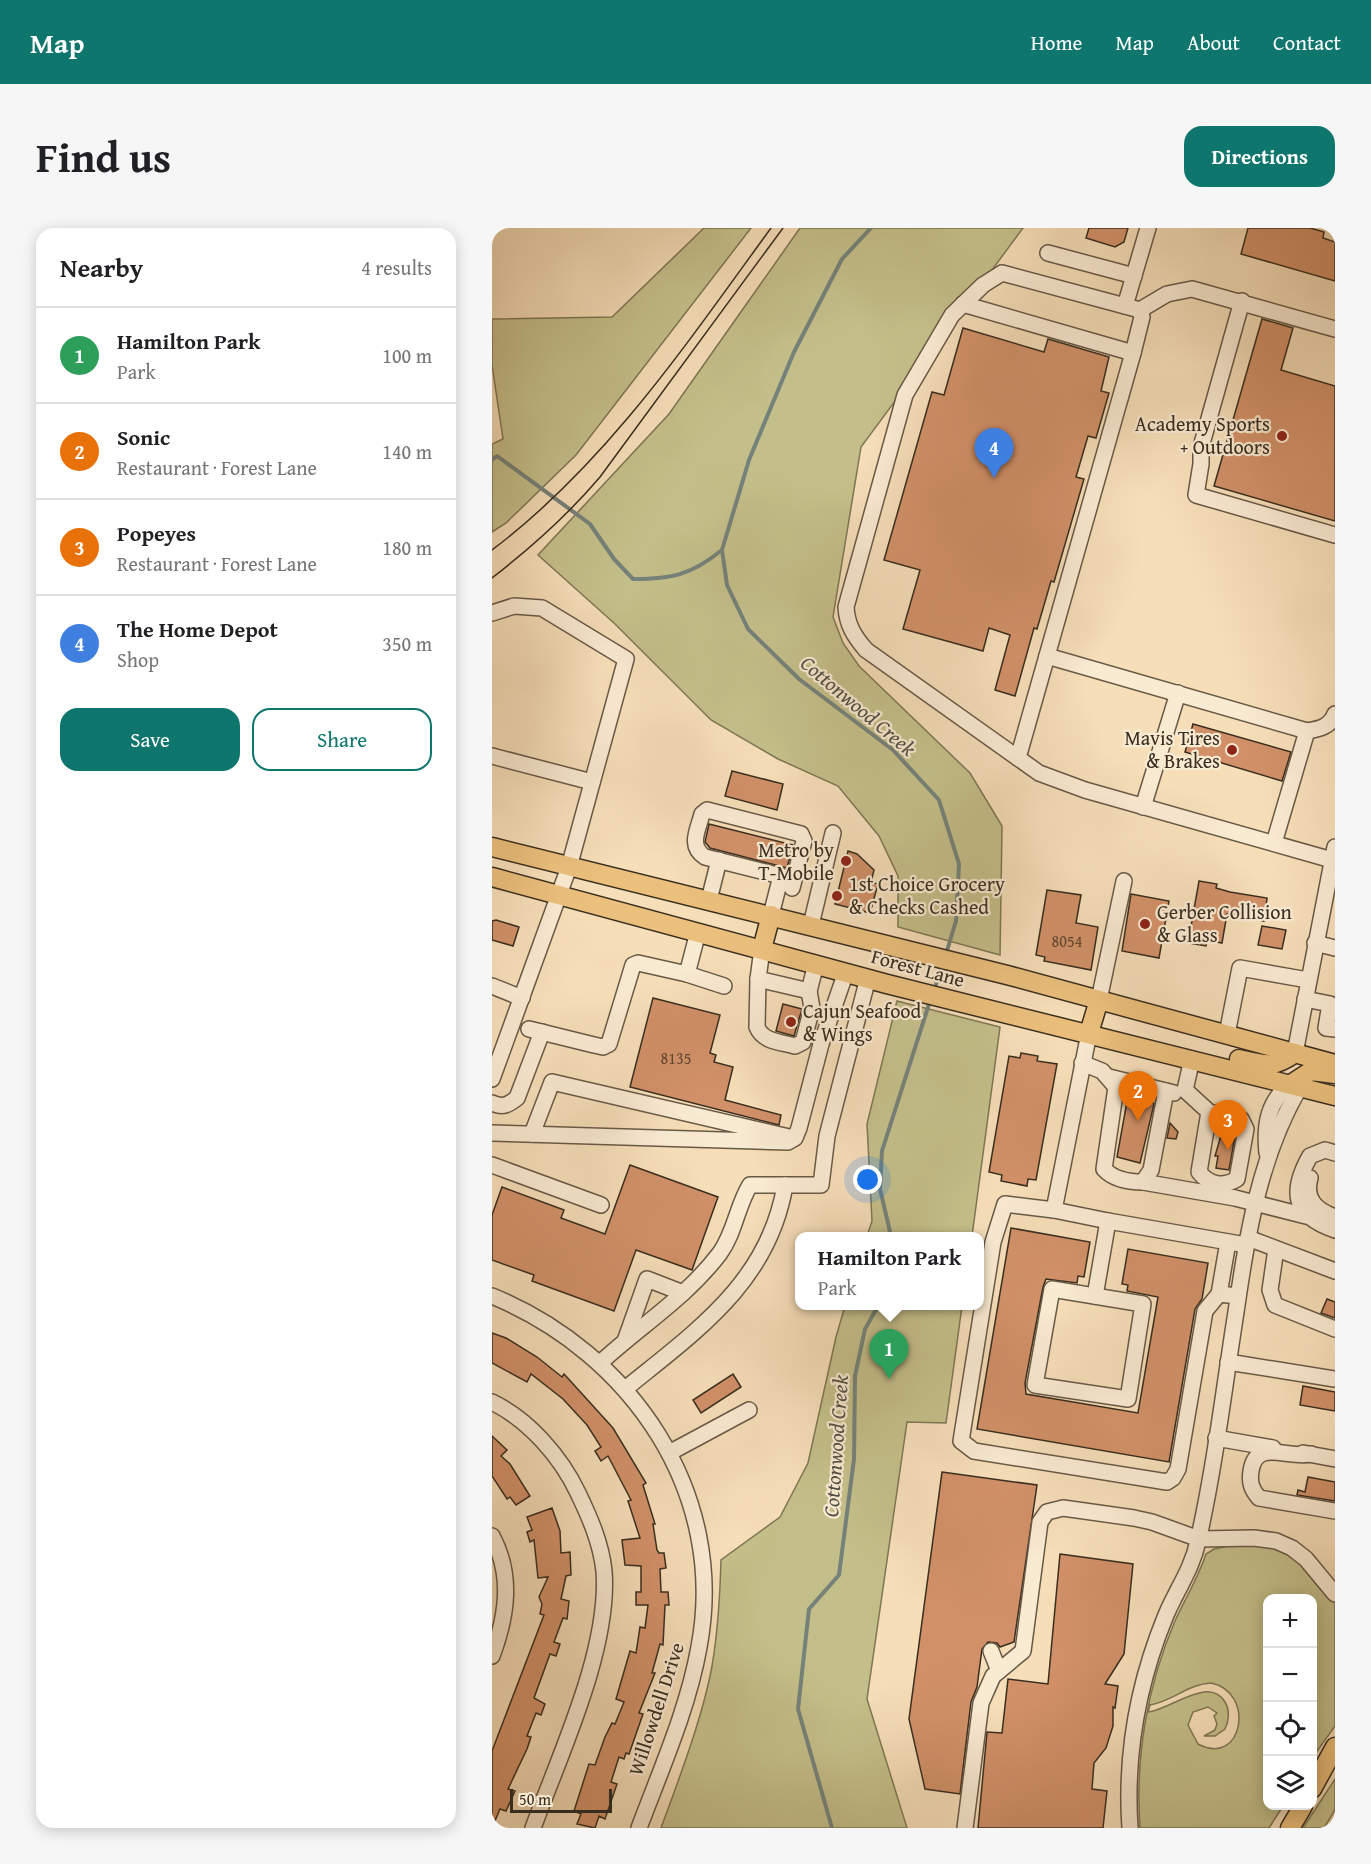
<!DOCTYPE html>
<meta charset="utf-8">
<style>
body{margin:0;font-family:"Gentium Book Plus",serif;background:#f6f6f6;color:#202124}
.controls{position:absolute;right:18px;bottom:18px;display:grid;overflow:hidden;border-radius:12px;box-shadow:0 3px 15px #0003}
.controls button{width:54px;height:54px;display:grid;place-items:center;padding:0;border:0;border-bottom:2px solid #e0e0e0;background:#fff;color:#202124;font:30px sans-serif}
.scale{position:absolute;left:18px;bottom:15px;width:102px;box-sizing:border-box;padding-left:6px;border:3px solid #382d1f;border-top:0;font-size:16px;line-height:21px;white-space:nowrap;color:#382d1f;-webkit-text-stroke:4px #f9ead2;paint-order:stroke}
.you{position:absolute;left:376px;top:952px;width:21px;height:21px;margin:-15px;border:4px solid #fff;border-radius:50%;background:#1a73e8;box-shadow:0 0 0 9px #1a73e833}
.badge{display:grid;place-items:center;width:39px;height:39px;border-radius:50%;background:#0f766e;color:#fff;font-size:20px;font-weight:700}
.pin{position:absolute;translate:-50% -50px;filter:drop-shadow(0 2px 3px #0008)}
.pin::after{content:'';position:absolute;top:32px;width:21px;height:18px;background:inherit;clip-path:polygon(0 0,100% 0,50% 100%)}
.popup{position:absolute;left:303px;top:1004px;width:189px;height:78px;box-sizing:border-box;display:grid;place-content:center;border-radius:12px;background:#fff;filter:drop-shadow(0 2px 4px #0005);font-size:20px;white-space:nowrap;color:#757577}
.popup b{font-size:22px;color:#202124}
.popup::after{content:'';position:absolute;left:50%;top:100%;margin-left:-12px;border:12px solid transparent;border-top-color:#fff}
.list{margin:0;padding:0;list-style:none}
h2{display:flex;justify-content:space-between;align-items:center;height:78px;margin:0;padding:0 24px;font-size:26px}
h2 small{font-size:20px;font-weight:400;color:#757577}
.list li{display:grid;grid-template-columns:39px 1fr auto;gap:18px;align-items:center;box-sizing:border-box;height:96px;padding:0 24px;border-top:2px solid #e0e0e0}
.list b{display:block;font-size:22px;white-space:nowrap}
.list p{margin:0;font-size:20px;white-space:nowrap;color:#757577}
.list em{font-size:20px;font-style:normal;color:#757577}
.actions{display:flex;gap:12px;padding:18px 24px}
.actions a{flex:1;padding:14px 0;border:2px solid #0f766e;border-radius:18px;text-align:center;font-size:21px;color:#0f766e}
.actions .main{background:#0f766e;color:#fff}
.icon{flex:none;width:33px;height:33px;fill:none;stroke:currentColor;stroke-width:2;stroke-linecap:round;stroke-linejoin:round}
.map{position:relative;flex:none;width:843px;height:1600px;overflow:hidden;border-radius:18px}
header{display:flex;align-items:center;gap:36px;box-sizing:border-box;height:84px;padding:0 30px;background:#0f766e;color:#fff}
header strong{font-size:28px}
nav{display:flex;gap:33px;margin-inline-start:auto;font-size:21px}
.intro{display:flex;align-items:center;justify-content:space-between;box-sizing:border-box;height:144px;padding:0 36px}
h1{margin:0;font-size:42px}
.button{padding:15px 27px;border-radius:18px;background:#0f766e;color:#fff;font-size:21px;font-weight:700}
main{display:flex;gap:36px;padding:0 36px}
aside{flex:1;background:#fff;border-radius:18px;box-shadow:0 3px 15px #0003}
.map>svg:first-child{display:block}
</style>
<header>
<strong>Map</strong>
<nav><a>Home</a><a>Map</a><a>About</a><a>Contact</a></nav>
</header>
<div class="intro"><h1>Find us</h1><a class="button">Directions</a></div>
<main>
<aside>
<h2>Nearby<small>4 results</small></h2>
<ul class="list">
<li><span class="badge" style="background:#2e9e5b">1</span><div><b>Hamilton Park</b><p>Park</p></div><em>100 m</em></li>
<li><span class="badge" style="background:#e8710a">2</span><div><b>Sonic</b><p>Restaurant · Forest Lane</p></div><em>140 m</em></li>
<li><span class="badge" style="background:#e8710a">3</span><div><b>Popeyes</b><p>Restaurant · Forest Lane</p></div><em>180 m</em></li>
<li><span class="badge" style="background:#3f7fe0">4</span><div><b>The Home Depot</b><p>Shop</p></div><em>350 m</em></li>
</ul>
<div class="actions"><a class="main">Save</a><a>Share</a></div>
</aside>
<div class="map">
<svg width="843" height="1600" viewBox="0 0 843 1600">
<rect width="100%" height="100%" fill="#f6deb9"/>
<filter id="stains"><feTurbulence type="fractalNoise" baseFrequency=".00333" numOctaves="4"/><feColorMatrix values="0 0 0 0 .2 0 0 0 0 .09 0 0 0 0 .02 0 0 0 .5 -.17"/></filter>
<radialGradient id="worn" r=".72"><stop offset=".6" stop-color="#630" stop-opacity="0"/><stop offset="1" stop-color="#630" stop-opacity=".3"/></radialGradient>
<g fill="#c4bf8a" stroke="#7e7654" stroke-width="1.5" fill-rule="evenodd">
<polygon points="212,0 259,0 84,227 14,295 0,304 0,216 11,211 0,137 0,91 120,89"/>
<polygon points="308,0 531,0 369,219 341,389 351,415 367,438 478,545 510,598 508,727 406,699 406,648 387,608 346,558 286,531 219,492 123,396 46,327 177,186"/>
<polygon points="405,773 508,799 480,1008 375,1008 380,993 375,896"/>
<path d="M353 1078H470L454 1195 415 1194 375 1471 415 1600H169C187 1551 211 1488 220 1438 226 1403 228 1368 229 1332L288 1289 316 1235 344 1109Z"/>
<path d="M746 1316C776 1317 798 1321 817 1346 825 1357 831 1366 843 1373V1498L821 1529 820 1370H776V1578H791L777 1600H648C643 1530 655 1458 683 1393 693 1371 706 1350 714 1326L722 1321ZM719 1455C764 1464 751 1540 706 1516L696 1497 701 1484 716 1479 725 1485 722 1488 725 1496 723 1502 712 1508H723L733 1501C737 1493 738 1482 733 1474 717 1447 678 1482 656 1484L658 1477C681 1473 696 1456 719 1455Z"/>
<polygon points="843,1551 843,1582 832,1600 811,1600"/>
</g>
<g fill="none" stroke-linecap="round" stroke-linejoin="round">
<g stroke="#75827a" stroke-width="4">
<polyline points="379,0 350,31 302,124 257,232 230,322 235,357 256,401 307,451 401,522 447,572 467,636 464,693 454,726"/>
<path d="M0 232 5 228 98 296 122 331 141 351C180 351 199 347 230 322"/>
<polyline points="442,763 450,736"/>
<polyline points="399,1008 388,961 390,923 438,773"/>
<polyline points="340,1600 306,1481 317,1381 347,1347 362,1231 363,1148 373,1101 386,1078"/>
</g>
</g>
<g fill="#d19068" stroke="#382d1f" stroke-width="1.5">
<polygon points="597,0 636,0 632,14 623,19 594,10"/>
<polygon points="756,0 818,0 832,4 831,10 843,14 843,53 749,26"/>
<polygon points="770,91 801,100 789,142 843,158 843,293 722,258"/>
<polygon points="471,100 552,124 556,111 617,129 609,163 617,165 604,210 596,208 584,249 592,251 562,354 559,353 545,401 542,400 523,468 503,462 518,407 497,400 491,423 411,401 428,342 392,332 440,164 452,167"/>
<polygon points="701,496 799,524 790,553 693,524"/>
<polygon points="240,543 291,556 285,582 233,568"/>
<polygon points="217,596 301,617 295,640 218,620 213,614"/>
<polygon points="356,623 365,626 382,642 379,654 386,656 378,685 343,676"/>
<polygon points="707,653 725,656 724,660 738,664 775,670 772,693 735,686 730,715 715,712 714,718 696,715"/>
<polygon points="555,662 589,667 584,695 606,699 599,742 552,733 553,729 544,727"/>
<polygon points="639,666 677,673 667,730 630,723"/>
<polygon points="4,692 27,699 21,718 0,712 0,693"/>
<polygon points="770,698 794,702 790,721 766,717"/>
<polygon points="161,770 228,787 218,825 224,827 222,834 241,839 233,872 289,887 287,897 138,859"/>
<polygon points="291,776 310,781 302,808 284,803"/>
<polygon points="529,825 546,828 545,833 565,836 544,952 536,951 535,958 509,953 510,947 497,944 517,828 528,830"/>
<polygon points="636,868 651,880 658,872 662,876 648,935 625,929"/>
<polygon points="678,895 686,904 684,911 675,910"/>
<polygon points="735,899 744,902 737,942 724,940 726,928 723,928 731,901 734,901"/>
<polygon points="138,937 226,969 200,1042 144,1022 122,1083 40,1053 42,1047 0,1032 0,987 10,959 72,982 69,990 113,1006"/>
<polygon points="519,1000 598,1014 592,1049 586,1048 585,1055 554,1051 551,1059 533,1155 534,1166 646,1185 666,1069 635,1063 636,1057 630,1056 636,1021 716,1035 710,1071 703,1081 677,1234 485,1201"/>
<polygon points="835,1071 843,1074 843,1090 829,1085"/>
<polygon points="0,1105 14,1110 45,1129 70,1149 72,1146 121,1200 154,1255 151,1257 163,1296 161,1296 165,1322 167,1325 172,1325 174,1340 168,1341 169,1364 176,1364 177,1377 173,1377 171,1417 168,1416 160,1445 163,1445 147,1485 151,1486 137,1526 134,1525 132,1531 127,1529 119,1554 125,1556 113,1591 107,1588 103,1600 85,1596 89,1586 82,1583 97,1536 103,1537 113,1509 120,1495 123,1496 132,1474 124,1471 138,1423 144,1425 148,1399 153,1400 156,1377 144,1377 144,1364 149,1364 149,1338 133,1337 130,1312 148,1310 136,1273 139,1272 116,1228 109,1233 103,1223 109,1219 95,1197 71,1171 39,1146 35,1154 0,1135"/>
<polygon points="241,1146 249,1159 209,1185 201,1172"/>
<polygon points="811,1158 843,1164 843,1183 808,1177"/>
<polygon points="0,1208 15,1222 9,1228 18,1236 38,1268 24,1277 18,1269 15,1271 0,1248"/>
<polygon points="450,1244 545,1257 522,1414 508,1419 505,1415 496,1414 490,1421 485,1459 479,1474 468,1566 433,1561 417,1491"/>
<polygon points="816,1249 843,1254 843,1273 805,1267 806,1262 813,1264"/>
<polygon points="60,1280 68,1303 69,1325 78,1324 79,1347 74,1348 69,1371 77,1373 75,1391 71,1390 62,1414 68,1416 64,1428 58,1426 42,1470 53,1476 49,1487 44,1485 35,1508 39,1509 35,1521 16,1561 23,1563 14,1583 8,1581 0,1600 0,1523 52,1387 48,1386 50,1376 47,1369 56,1349 46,1350 42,1312 38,1314 35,1304 40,1302 35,1289"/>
<polygon points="568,1326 641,1336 632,1426 613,1456 626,1458 623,1480 621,1479 621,1498 614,1520 602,1535 600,1561 615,1563 611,1600 486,1600 495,1504 510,1505 516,1451 556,1456"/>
</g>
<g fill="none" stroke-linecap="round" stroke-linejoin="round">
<g stroke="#685946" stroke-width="18">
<g id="minor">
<polyline points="556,25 642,48"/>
<polyline points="750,73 709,219 709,236 704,267 843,307"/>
<polyline points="471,76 641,125"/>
<polyline points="633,78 656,0"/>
<polyline points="0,385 22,378 50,380 134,431 77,639 0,851"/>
<polyline points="555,428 815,503 782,615"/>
<path d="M815 503C827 501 838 499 843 486"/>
<polyline points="0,528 100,554"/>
<polyline points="526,530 641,125 650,89 648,82"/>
<polyline points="651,579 686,465"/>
<path d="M840 632 593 562 547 545 374 422C362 408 355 397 354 379L413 167 460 87 491 57 510 45 648 82 675 66 700 61 843 101"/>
<polyline points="217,672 227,632"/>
<path d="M279 687 289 648 213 629C196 618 206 602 210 586L215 582 309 606 312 613 300 660"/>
<polyline points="319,697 341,605"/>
<polyline points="823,715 843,720"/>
<polyline points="270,721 266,751 317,763 324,736"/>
<polyline points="195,746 232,758"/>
<path d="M266 751 265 799C271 814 289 814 303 818L311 814 320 780 317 763"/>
<polyline points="0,758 30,770"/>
<polyline points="813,771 838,776 834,800 843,801"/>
<polyline points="607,772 632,653"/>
<polyline points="37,801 102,817 111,819 117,816 141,737 146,735 195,746 206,704"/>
<polyline points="597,805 562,982 513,976 501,1014 469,1213 482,1223 675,1254 681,1250 686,1241 713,1083 727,1066 746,1068"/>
<polyline points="735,806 748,740 816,752"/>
<polyline points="803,825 843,619"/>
<path d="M700 831 693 862 717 884 749 891 754 901 745 951C731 959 718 958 707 944L717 884"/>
<path d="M590 835 610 843 624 859 612 941C622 952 637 954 651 954L659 942 674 863"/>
<polyline points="617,849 682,865"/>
<path d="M0 875C11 880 16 877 25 870L50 804"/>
<polyline points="0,905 296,914 303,910 307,900 329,816 354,744"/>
<polyline points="40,906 60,854 297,909"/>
<path d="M775 925C772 897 776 872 799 856"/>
<path d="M843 925 833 922 818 928C797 965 802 988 843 1002"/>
<polyline points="0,937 109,977"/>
<path d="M818 950C812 971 824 982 843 989"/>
<polyline points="651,954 743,970 814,988"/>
<polyline points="562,982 616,993"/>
<polyline points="756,1010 843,1043"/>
<polyline points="784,1021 778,1062 783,1077 843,1101"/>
<polygon points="560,1061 651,1076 636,1171 543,1157"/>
<polyline points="727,1066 736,1014"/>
<path d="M0 1068C139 1125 236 1265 207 1419 196 1481 169 1541 147 1600"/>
<polyline points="603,1068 616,993 754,1017"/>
<polyline points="133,1113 155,1051 191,1065"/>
<polyline points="736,1134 843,1151"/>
<path d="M108 1135C148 1098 195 1069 228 1025 243 1004 245 978 258 957H329L335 908 376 750"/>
<path d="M133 1161C204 1103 277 1054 293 957"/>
<path d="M0 1174C37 1192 69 1229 86 1265 98 1290 109 1315 112 1343 118 1421 68 1526 41 1600"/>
<polyline points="724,1210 781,1220"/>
<polyline points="177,1225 257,1182"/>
<polyline points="811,1225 843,1231"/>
<path d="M819 1226C795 1231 764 1210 759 1243 757 1255 760 1262 767 1270L843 1283"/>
<path d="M0 1308C21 1347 15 1388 0 1428"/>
<polyline points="499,1423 507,1443"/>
<polyline points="473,1600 489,1475 501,1448 531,1423 548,1294 555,1284 571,1280 642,1290 660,1294 707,1311 762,1310 784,1313 800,1320 814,1331 843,1366"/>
<path d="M638 1600C633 1527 646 1455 674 1387 685 1361 700 1341 706 1313 723 1238 732 1160 744 1084 755 1006 768 927 808 859"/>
</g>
</g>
<g stroke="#382d1f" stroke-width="21">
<g id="major">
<polyline points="0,619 515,747 843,836"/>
<polyline points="0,649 395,756 843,868"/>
<polyline points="270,721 279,687"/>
<polyline points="597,805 607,772"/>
<path d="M747 831C773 837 781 841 803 825"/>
<polyline points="799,856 819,843 843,846"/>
<polyline points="820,1561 843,1519"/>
<polyline points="798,1600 811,1578"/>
</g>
</g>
<use href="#minor" stroke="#f9ead2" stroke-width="15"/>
<use href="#major" stroke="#ebbf7c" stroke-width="18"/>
<g stroke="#382d1f" stroke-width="1.5">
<path d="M0 322C115 235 195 115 279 0"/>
<path d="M0 350C40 319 75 288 108 249L291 0"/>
</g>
</g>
<g fill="#8f2418" stroke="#f9ead2" stroke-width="2">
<circle cx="790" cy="208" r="6"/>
<circle cx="740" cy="522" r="6"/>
<circle cx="354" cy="633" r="6"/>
<circle cx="345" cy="668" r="6"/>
<circle cx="653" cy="696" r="6"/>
<circle cx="299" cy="794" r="6"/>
</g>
<g text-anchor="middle" stroke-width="4.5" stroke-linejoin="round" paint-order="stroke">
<g font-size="16" fill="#5e4631">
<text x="575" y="719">8054</text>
<text x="184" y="836">8135</text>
</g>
<g font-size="20" fill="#382d1f" stroke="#f9ead2" text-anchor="end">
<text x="778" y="203">Academy Sports<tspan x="778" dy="23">+ Outdoors</tspan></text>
<text x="728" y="517">Mavis Tires<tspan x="728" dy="23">&amp; Brakes</tspan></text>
<text x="342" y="629">Metro by<tspan x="342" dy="23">T-Mobile</tspan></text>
<text x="357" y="663" text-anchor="start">1st Choice Grocery<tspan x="357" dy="23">&amp; Checks Cashed</tspan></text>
<text x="665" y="691" text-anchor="start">Gerber Collision<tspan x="665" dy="23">&amp; Glass</tspan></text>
<text x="311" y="790" text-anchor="start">Cajun Seafood<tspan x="311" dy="23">&amp; Wings</tspan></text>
</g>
<g font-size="20" fill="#382d1f" stroke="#f9ead2">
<text transform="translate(426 740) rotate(15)" y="7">Forest Lane</text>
<text transform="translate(164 1481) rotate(-72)" y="7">Willowdell Drive</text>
</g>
<g font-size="21" font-style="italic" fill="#525045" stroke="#f9ead2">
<text transform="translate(366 478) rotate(40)" y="7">Cottonwood Creek</text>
<text transform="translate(344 1218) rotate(-86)" y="7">Cottonwood Creek</text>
</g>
</g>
<rect width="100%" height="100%" filter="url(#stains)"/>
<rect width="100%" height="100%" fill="url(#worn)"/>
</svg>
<div class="controls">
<button>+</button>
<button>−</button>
<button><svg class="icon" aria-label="locate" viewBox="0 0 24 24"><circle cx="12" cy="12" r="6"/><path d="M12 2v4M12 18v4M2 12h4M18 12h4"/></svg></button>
<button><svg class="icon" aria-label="layers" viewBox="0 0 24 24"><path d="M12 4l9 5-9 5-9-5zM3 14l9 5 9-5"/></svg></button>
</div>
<div class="scale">50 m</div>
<div class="you"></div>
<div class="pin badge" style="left:397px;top:1151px;background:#2e9e5b">1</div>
<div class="popup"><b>Hamilton Park</b>Park</div>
<div class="pin badge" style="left:646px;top:893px;background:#e8710a">2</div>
<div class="pin badge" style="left:736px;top:922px;background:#e8710a">3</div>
<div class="pin badge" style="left:502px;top:250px;background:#3f7fe0">4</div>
</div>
</main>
